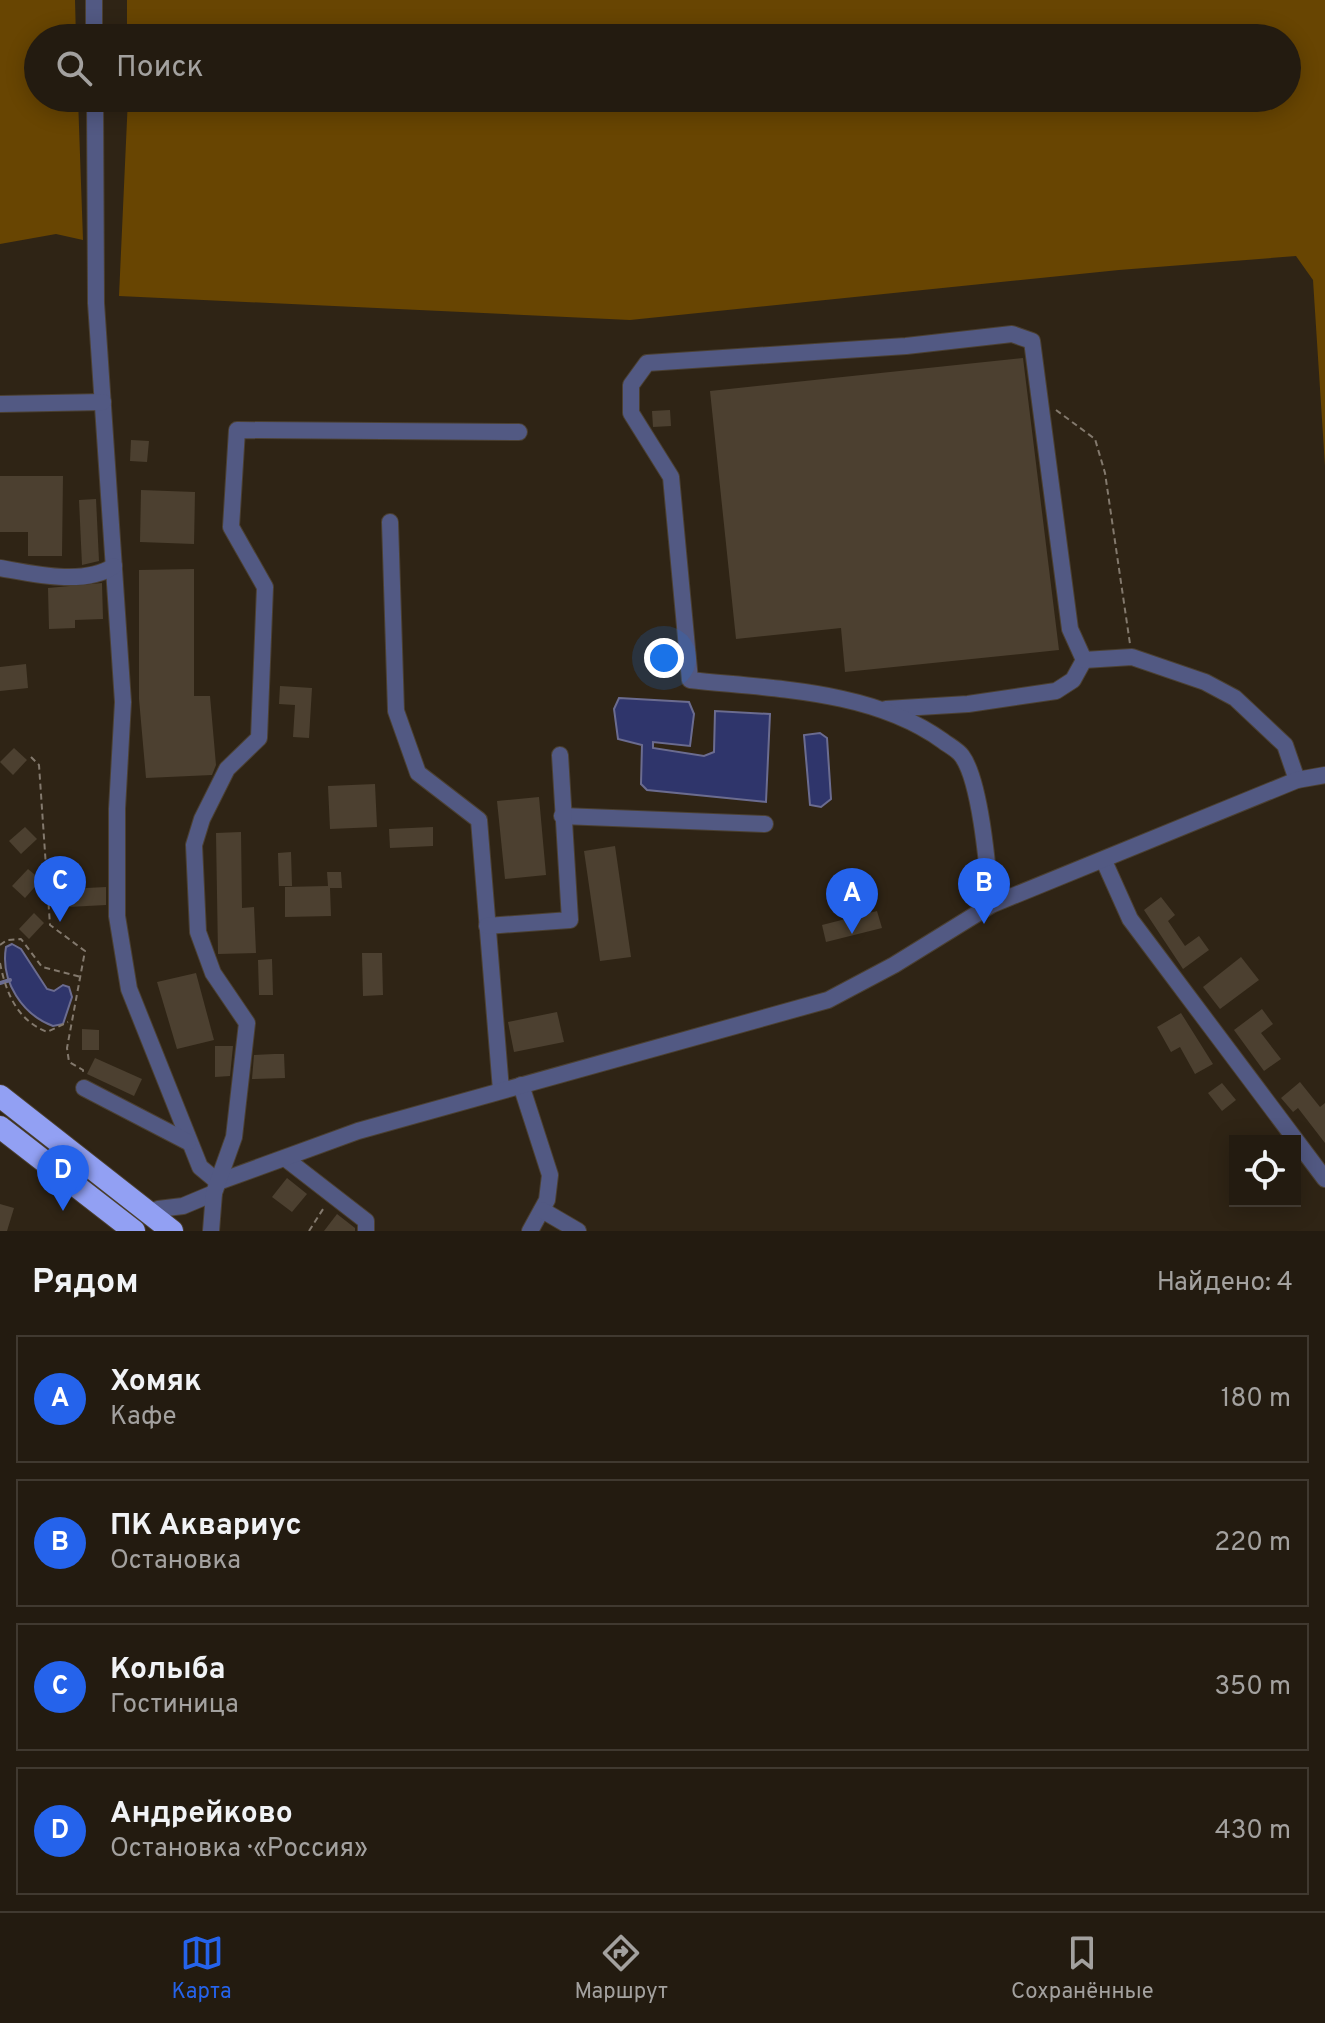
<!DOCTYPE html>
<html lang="ru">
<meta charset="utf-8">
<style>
body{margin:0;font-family:Overpass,sans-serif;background:#2f281e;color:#f1f3f6}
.controls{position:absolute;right:24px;bottom:24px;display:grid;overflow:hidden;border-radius:0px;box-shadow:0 4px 20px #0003}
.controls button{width:72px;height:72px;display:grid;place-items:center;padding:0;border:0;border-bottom:2px solid #403930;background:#231b10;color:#f1f3f6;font:40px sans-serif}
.you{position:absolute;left:664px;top:658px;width:28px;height:28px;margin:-20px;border:6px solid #fff;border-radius:50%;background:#1a73e8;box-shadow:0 0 0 12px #1a73e833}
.badge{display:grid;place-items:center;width:52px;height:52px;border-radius:50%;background:#2563eb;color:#fff;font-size:26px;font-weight:700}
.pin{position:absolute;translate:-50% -66px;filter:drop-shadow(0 2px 4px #0008)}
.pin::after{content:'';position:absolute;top:42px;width:28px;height:24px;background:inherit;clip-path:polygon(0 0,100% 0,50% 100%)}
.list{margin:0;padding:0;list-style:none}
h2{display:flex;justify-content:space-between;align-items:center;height:104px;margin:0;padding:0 32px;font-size:34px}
h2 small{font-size:26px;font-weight:400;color:#a3a19f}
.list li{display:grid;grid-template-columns:52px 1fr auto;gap:24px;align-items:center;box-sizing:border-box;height:128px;margin:0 16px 16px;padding:0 16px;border:2px solid #403930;border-radius:0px}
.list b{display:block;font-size:30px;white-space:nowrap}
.list p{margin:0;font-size:26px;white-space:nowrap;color:#a3a19f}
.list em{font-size:26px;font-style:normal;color:#a3a19f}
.icon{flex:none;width:44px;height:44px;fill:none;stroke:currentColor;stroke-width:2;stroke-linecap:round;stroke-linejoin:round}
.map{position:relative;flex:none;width:1325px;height:1231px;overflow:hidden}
.search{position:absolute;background:#231b10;box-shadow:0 4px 20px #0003;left:24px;right:24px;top:24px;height:88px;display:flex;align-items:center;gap:20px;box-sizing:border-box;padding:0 28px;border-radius:44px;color:#a3a19f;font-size:30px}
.sheet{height:680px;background:#231b10}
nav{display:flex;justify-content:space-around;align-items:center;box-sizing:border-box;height:112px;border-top:2px solid #403930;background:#231b10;font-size:22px;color:#a3a19f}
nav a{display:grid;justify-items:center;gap:4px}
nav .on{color:#2563eb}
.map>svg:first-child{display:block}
</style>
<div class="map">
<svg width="1325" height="1231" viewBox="0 0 1325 1231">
<rect width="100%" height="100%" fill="#2f2415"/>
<g fill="#684502">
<polygon points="0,0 75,0 76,38 38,38 38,98 78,98 83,240 56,234 0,244"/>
<polygon points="127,0 1325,0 1325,466 1313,280 1296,256 1119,270 630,320 119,296 128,98 1287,98 1287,38 127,38"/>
</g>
<g fill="#2f356b" stroke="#6b6c90" stroke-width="2">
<polygon points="619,698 689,702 694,714 690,746 653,742 653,748 704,756 714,752 715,711 770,714 766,802 647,790 641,784 642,745 618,739 614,709"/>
<polygon points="820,733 827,738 831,799 821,807 810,805 804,735"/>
<path d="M12 944 21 949 47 989 54 991 63 985 69 987 72 997 63 1024 53 1026C23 1015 0 982 6 947Z"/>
</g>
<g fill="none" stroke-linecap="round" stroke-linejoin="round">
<polyline stroke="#6b6c90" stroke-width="4" points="0,983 10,980"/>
</g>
<g fill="#4c4030">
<polygon points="1023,358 1059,650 845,672 841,628 736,639 710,391"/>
<polygon points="670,410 671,426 653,427 652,411"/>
<polygon points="131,440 149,441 147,462 130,461"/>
<polygon points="0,476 63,476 62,556 28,556 28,532 0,532"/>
<polygon points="141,490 195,492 194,544 140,542"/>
<polygon points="96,499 99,561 82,565 79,500"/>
<polygon points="194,569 194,696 210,696 216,765 212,775 146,778 139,699 139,570"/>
<polygon points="102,583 103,619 75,620 75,628 49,629 48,588"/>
<polygon points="26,664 28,688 0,691 0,667"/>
<polygon points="280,686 312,688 309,738 293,737 295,705 279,704"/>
<polygon points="14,748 27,760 13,775 0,762"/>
<polygon points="375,784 377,827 330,829 328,786"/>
<polygon points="539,797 546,875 505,879 497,801"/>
<polygon points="25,827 37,839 21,854 9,841"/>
<polygon points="433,827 433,846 390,848 389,829"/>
<polygon points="241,832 242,908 254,907 256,953 218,954 216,833"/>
<polygon points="615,846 631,957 600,961 584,851"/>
<polygon points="291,852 292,886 279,886 278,853"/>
<polygon points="28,869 41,880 25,898 12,886"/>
<polygon points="327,872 341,872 342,888 330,888 331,916 285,917 285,887 328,886"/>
<polygon points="106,887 106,905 68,907 67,889"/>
<polygon points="1161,897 1175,915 1168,921 1185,946 1199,936 1209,950 1183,969 1144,910"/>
<polygon points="877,911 882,928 826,942 822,925"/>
<polygon points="34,913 44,923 29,939 19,929"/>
<polygon points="362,953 382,953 383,995 363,996"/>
<polygon points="1241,957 1259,980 1220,1009 1203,987"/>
<polygon points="272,959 273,995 259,995 258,960"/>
<polygon points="196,973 214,1040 177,1049 157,982"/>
<polygon points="1262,1009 1273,1024 1261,1033 1281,1059 1264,1071 1234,1030"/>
<polygon points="557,1012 564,1042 514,1052 508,1022"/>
<polygon points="1181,1013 1213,1064 1195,1074 1180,1047 1171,1052 1157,1027"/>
<polygon points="82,1029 99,1030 99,1050 82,1050"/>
<polygon points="215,1046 233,1046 230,1076 215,1077"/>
<polygon points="274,1054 284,1054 285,1078 252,1079 254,1055"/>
<polygon points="95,1058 142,1079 134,1096 87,1074"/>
<polygon points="1300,1082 1320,1107 1325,1103 1325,1143 1298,1108 1293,1112 1281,1098"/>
<polygon points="1222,1083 1236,1100 1222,1111 1208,1093"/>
<polygon points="287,1178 307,1194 292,1212 272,1197"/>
<polygon points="0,1204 14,1208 7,1231 0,1231"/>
<polygon points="337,1214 355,1228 355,1231 324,1231"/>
</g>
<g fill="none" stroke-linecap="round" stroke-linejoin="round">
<g stroke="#4b4032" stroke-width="18">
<g id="minor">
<polyline points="94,0 94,38"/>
<polyline points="95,98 96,303 123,702 117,809 117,916 129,989 200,1167 218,1182"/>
<polyline points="0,404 103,402"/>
<polyline points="390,522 396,711 418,773 479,820 501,1090"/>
<path d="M0 568C34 574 84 586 114 566"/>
<polyline points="886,709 968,704 1056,691 1073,680 1084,660"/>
<polyline points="562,816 765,824"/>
<polyline points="1104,861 1130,919 1325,1179"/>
<path d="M991 905C988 872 981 782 962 756 958 750 948 745 943 741 873 690 773 689 690 680L671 477 631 413V385L647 363 906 346 1012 334 1032 341 1070 629 1084 660 1132 657 1205 682 1235 698 1285 745 1297 780"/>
<polyline points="487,926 570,920 560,755"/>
<polyline points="521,1085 550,1175 547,1200 530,1231"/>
<polyline points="84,1088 188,1142"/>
<polyline points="286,1159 366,1221 366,1231"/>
<polyline points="218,1182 358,1131 828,1000 894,965 991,905 1297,780 1325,775"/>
<polyline points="158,1209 183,1206 214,1193"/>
<polyline points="542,1210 578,1231"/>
<polyline points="211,1231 214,1193 234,1137 247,1023 213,973 198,932 194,845 202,819 227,769 259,738 265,587 231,527 237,430 519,432"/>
</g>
</g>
<g stroke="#4b4032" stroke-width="24">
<g id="highway">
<polyline points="0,1096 172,1231"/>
<polyline points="0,1127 134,1231"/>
</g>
</g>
<g stroke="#83796d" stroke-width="2" stroke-dasharray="6 4" stroke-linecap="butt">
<polyline points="1056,410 1095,439 1105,473 1130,644"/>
<polyline points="31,757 39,765 50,925 85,951 67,1048 69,1062 83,1070 83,1075"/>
<polyline points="0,945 7,940 21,939 42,967 81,977"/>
<path d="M0 963C6 993 17 1020 47 1032L68 1022"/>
<polyline points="309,1231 325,1206"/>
</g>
<use href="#minor" stroke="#525983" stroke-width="16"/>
<use href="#highway" stroke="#92a0f3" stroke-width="22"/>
</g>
</svg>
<div class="controls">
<button><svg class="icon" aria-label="locate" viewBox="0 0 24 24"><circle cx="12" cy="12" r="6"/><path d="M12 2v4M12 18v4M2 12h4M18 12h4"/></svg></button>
</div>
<div class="you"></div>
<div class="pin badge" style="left:852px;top:934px">A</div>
<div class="pin badge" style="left:984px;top:924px">B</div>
<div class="pin badge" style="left:60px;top:922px">C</div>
<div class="pin badge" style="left:63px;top:1211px">D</div>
<div class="search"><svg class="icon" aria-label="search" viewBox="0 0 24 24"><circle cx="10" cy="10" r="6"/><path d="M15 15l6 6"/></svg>Поиск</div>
</div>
<section class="sheet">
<h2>Рядом<small>Найдено: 4</small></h2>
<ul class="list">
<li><span class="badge">A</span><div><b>Хомяк</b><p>Кафе</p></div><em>180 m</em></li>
<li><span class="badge">B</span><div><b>ПК Аквариус</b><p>Остановка</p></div><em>220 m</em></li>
<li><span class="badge">C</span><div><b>Колыба</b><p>Гостиница</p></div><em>350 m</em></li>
<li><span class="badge">D</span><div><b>Андрейково</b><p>Остановка · «Россия»</p></div><em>430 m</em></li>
</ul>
</section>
<nav>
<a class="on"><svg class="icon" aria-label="map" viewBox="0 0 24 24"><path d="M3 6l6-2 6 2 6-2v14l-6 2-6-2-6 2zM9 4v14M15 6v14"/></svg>Карта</a>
<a><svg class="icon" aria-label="directions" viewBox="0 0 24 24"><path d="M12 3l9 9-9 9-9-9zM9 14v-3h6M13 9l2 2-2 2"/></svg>Маршрут</a>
<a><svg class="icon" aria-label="saved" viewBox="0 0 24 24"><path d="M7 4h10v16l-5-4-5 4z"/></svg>Сохранённые</a>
</nav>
